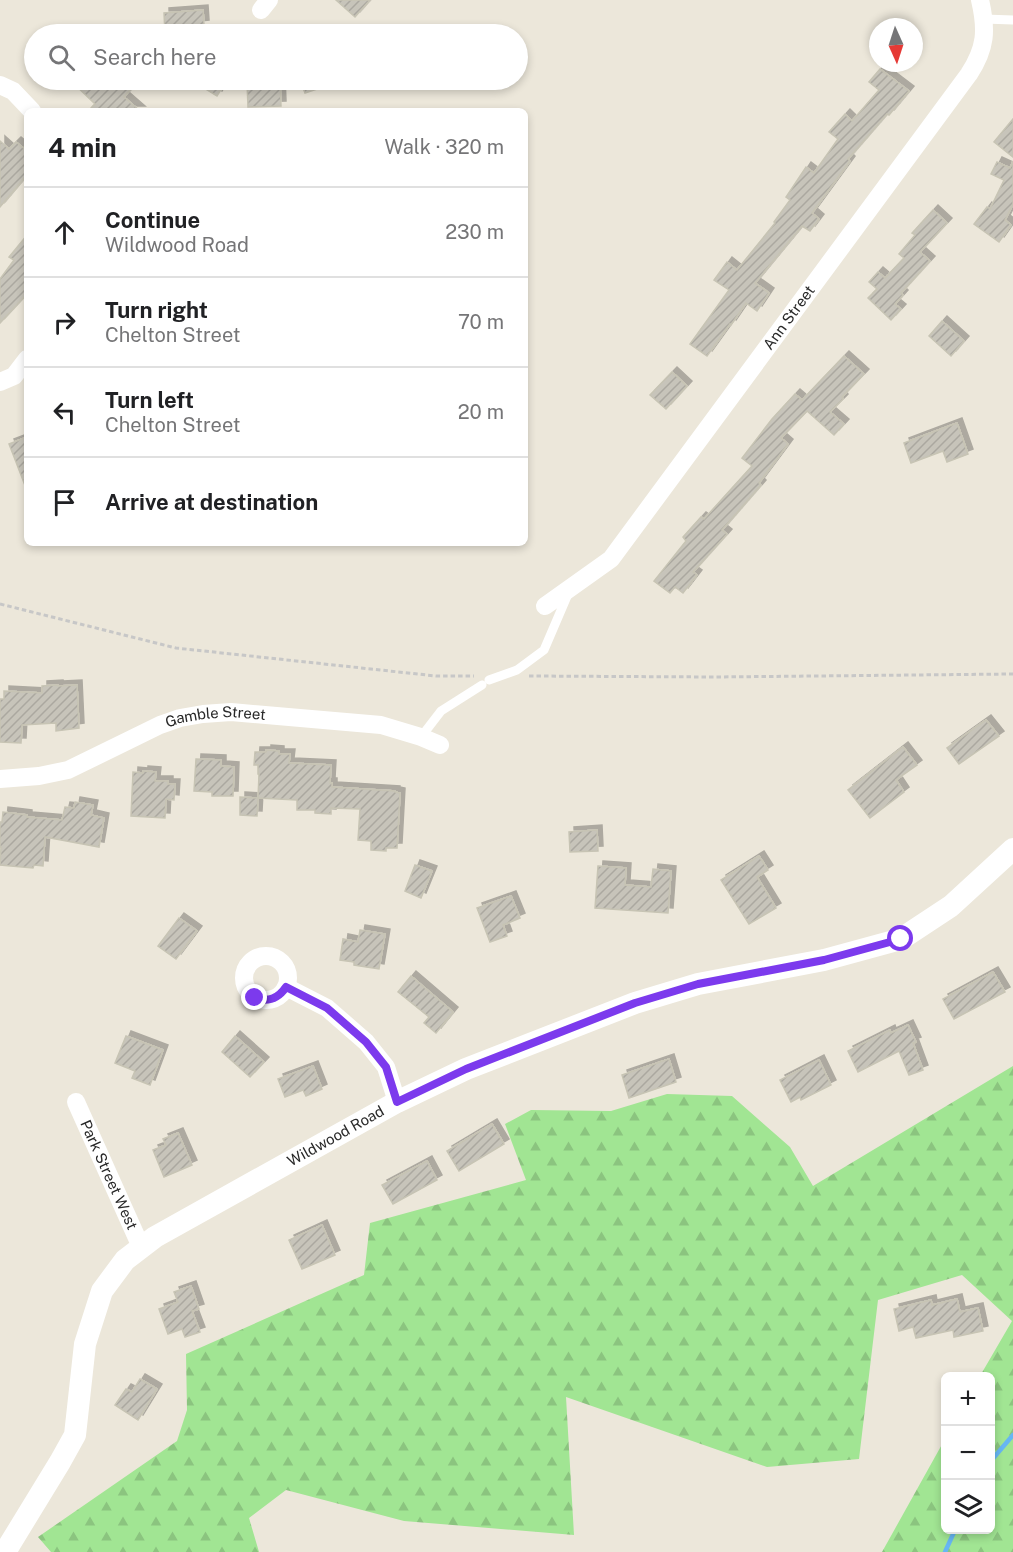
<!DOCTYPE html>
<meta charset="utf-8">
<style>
body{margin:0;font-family:"Public Sans",sans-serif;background:#f6f6f6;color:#202124}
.controls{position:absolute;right:18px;bottom:18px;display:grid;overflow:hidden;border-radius:9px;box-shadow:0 3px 9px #0003}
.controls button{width:54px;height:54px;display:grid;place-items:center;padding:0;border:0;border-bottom:2px solid #e0e0e0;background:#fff;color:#202124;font:30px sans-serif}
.compass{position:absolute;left:869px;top:18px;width:54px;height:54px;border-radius:50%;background:#fff;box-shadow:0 3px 9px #0003;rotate:177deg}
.stop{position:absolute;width:18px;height:18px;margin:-14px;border:4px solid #7c3aed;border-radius:50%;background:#fff}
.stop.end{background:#7c3aed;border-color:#fff;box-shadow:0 2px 6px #0008}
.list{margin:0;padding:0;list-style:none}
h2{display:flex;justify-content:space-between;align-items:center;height:78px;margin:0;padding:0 24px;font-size:26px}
h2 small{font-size:20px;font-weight:400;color:#757577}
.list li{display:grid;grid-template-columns:39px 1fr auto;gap:18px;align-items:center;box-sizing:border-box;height:90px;padding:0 24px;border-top:2px solid #e0e0e0}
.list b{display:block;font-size:22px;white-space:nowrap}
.list p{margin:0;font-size:20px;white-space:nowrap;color:#757577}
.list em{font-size:20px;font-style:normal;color:#757577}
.icon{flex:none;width:33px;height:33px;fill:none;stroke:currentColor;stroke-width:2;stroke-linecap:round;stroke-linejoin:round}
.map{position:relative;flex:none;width:1013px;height:1552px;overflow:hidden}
.search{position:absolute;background:#fff;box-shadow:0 3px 9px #0003;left:24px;top:24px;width:504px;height:66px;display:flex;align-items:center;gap:15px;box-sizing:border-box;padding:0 21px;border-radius:33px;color:#757577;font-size:22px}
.panel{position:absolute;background:#fff;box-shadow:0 3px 9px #0003;left:24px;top:108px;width:504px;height:438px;border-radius:9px}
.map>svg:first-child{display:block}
</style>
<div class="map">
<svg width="1013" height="1552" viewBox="0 0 1013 1552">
<defs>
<pattern id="forest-firs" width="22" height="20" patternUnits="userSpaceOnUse" patternTransform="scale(1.5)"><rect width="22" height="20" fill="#a1e593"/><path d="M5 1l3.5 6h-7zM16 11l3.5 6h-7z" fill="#8bc47f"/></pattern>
<pattern id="building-hatch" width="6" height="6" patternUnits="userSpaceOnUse" patternTransform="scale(1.5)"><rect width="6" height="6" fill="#c7c4ba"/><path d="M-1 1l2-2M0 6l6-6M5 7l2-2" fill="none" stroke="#aba8a0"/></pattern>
<filter id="shadow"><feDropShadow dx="5" dy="-5" stdDeviation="0" flood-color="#0004"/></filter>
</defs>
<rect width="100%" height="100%" fill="#ece7da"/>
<polygon fill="url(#forest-firs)" points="1013,1066 1013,1552 882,1552 945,1439 946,1530 990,1530 990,1376 980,1376 1012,1321 962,1275 878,1300 859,1459 767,1467 566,1397 574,1535 404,1521 286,1490 249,1518 259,1552 51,1552 38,1537 177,1441 187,1410 186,1354 364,1275 370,1223 526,1180 505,1124 531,1110 611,1111 667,1094 732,1096 790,1147 813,1186"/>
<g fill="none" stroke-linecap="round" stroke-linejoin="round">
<g stroke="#67b6f3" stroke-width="4.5">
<polyline points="990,1462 1013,1435"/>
<polyline points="945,1552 955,1530"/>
</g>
</g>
<g fill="url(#building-hatch)" stroke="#c7c4b4" stroke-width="1.5" filter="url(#shadow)">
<polygon points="336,0 370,0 355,17"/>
<polygon points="203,10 204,25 195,26 195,34 165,34 164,13"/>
<polygon points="880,69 909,91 889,115 887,114 848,159 850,161 812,213 819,219 810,231 802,226 755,283 769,293 757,311 746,303 731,325 730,324 707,356 690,344 729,290 714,280 727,262 737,270 775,223 774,222 790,200 786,197 806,167 814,173 838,139 829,132 845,114 852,121 879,90 869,82"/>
<polygon points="70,80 118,80 130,90 124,97 140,111 88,111 95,104"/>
<polygon points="191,80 227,80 217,96"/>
<polygon points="264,80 280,80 281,106 248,107 247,82 264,82"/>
<polygon points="300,80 337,80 338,82 305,93"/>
<polygon points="1013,119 1013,157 994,142"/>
<polygon points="0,141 9,149 16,142 27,151 27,175 0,207"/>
<polygon points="1013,161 1013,204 1005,220 1011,225 999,242 974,224 987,207 990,209 1004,180 991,174 997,162 1010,168"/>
<polygon points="933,210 947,223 920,252 930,261 901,293 903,295 895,304 901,309 891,320 868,298 877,289 869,282 878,272 885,278 904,258 899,254 915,235 912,233"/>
<polygon points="27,235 27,294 0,323 0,279 14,260 9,257"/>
<polygon points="942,321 964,341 951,356 929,336"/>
<polygon points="844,356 864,374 842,397 843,399 830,412 844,424 834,435 807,411 781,438 788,444 759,483 761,485 722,530 727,534 693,572 697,575 683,593 675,587 670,593 654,581 686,541 683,537 701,517 704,519 752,466 742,458 772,419 795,394 802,400"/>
<polygon points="672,372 687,386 666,409 650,395"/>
<polygon points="957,423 968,454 947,462 943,451 911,463 904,443"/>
<polygon points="27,437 27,488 26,488 9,444"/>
<polygon points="58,685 58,686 77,685 79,728 56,731 56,723 22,725 21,743 0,742 0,699 4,699 4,691 42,693 42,686"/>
<polygon points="986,720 999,736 959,764 947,748"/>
<polygon points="903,747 917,765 896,780 904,792 870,818 848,790"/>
<polygon points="266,750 279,751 279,754 290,754 289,763 331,765 330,783 332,783 332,787 395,791 395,792 400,793 397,848 386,848 386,851 371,850 371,841 358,840 360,809 331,808 331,814 315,813 315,810 297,810 297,800 258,798 259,774 258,774 258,765 254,765 255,752 266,752"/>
<polygon points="196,759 221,760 221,766 234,767 233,796 212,796 212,792 194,791"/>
<polygon points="143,771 156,772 155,781 168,781 168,784 175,784 174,800 166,799 165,818 131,816 133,772 143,773"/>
<polygon points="240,797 258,798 257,816 240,815"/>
<polygon points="75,802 93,805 91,815 104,818 99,847 45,837 43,866 34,865 33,868 0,865 1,847 0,847 0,822 2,822 3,812 27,815 27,817 62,820 65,807 74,808"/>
<polygon points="597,830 598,851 570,852 569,832"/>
<polygon points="759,856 768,870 757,877 776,908 749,924 721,880"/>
<polygon points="415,865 432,871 421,898 405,891"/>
<polygon points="598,866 626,868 625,885 651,887 653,869 671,871 668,913 595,908"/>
<polygon points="511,896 520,918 503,925 507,936 490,942 477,908"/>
<polygon points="179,918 197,931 176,959 158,946"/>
<polygon points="360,930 385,934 379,969 354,965 354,962 340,960 343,939 358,942"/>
<polygon points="993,972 1005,992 954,1019 943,999"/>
<polygon points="411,976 453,1012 436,1033 424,1023 429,1017 398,992"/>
<polygon points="908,1025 916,1042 913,1043 923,1070 909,1075 899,1051 858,1072 848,1051 890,1030 891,1033"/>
<polygon points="126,1036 163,1050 150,1085 132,1078 135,1071 115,1063"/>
<polygon points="235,1036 264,1062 250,1077 222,1052"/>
<polygon points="669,1059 676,1082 629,1098 622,1075"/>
<polygon points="819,1060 831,1085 801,1100 800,1097 791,1102 780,1080"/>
<polygon points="313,1066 322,1089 306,1096 303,1090 285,1097 278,1079"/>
<polygon points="492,1124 504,1144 459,1171 447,1151"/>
<polygon points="178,1133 192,1165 164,1177 153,1150 166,1145 163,1139"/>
<polygon points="427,1161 437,1180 393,1204 382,1185"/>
<polygon points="322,1225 335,1255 302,1269 289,1240"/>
<polygon points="191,1286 199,1309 192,1311 200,1332 185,1337 182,1329 168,1334 159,1309 178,1302 174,1292"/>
<polygon points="957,1299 960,1312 978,1308 983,1331 954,1337 953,1330 916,1338 913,1327 899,1331 894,1309 931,1300 932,1305"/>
<polygon points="140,1379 157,1389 138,1420 115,1405 126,1389 132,1392"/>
</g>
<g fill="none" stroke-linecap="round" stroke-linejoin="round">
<g stroke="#c7c7c7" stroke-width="3" stroke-dasharray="4.5 3" stroke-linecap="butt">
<polyline points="0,604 176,648 436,676 474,676"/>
<polyline points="529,676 715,677 1013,674"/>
</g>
<g stroke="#fff" stroke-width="9">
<polyline points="984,19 1013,20"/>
<polyline points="489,680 517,670 544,650 568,594"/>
<polyline points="421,737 441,711 482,685"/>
</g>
<g stroke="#fff" stroke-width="18">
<polyline points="261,10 269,0"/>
<polyline points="0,85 13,91 32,111"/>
<polyline points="0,382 14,376 27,359"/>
<path id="s1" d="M545 606 611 559 969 74C986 48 987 30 980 0"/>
<path id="s2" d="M0 779 39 776 68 770 160 725 180 718 203 714 231 712 381 725 421 737 440 745"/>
<circle cx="266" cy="978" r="22"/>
<polyline points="286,987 327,1008 366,1042 386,1067 397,1102"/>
<path id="s3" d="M76 1102 141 1247"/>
</g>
<path stroke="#fff" stroke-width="22" id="s4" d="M5 1552 60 1462 75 1435 85 1344 102 1291 125 1260 155 1237 397 1102 466 1069 635 1003 698 984 824 960 901 939 951 906 1013 849"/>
</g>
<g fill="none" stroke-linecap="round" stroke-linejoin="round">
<path stroke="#7c3aed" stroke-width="8" d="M255 998C268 1002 278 999 286 987L327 1008 366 1042 386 1067 397 1102 466 1069 635 1003 698 984 824 960 901 939"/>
</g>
<g text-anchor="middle" stroke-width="6" stroke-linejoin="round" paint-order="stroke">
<g font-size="15" fill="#292929" stroke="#fff">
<text dy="5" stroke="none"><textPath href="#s1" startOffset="381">Ann Street</textPath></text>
<text dy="5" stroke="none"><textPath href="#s2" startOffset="228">Gamble Street</textPath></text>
<text dy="5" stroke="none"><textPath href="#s4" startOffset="567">Wildwood Road</textPath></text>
<text dy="5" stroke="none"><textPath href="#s3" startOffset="80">Park Street West</textPath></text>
</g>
</g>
</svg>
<div class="controls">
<button>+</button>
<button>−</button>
<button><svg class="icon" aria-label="layers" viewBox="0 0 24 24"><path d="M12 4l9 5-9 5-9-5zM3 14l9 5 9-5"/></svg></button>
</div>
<svg class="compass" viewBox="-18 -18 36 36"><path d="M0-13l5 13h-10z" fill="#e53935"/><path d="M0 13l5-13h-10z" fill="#757577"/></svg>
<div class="stop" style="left:901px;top:939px"></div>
<div class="stop end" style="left:255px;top:998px"></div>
<div class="search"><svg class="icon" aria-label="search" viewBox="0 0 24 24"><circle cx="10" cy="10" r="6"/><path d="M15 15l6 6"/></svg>Search here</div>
<section class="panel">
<h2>4 min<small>Walk · 320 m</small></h2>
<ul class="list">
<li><svg class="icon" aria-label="ahead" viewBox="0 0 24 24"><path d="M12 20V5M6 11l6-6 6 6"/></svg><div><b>Continue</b><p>Wildwood Road</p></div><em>230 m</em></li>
<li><svg class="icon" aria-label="right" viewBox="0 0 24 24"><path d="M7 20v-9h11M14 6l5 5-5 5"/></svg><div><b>Turn right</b><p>Chelton Street</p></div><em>70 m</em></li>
<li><svg class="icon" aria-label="left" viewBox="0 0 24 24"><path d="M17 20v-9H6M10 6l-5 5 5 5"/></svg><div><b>Turn left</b><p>Chelton Street</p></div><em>20 m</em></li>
<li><svg class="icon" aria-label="arrive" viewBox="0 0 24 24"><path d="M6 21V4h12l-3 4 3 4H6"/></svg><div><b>Arrive at destination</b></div></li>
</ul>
</section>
</div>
